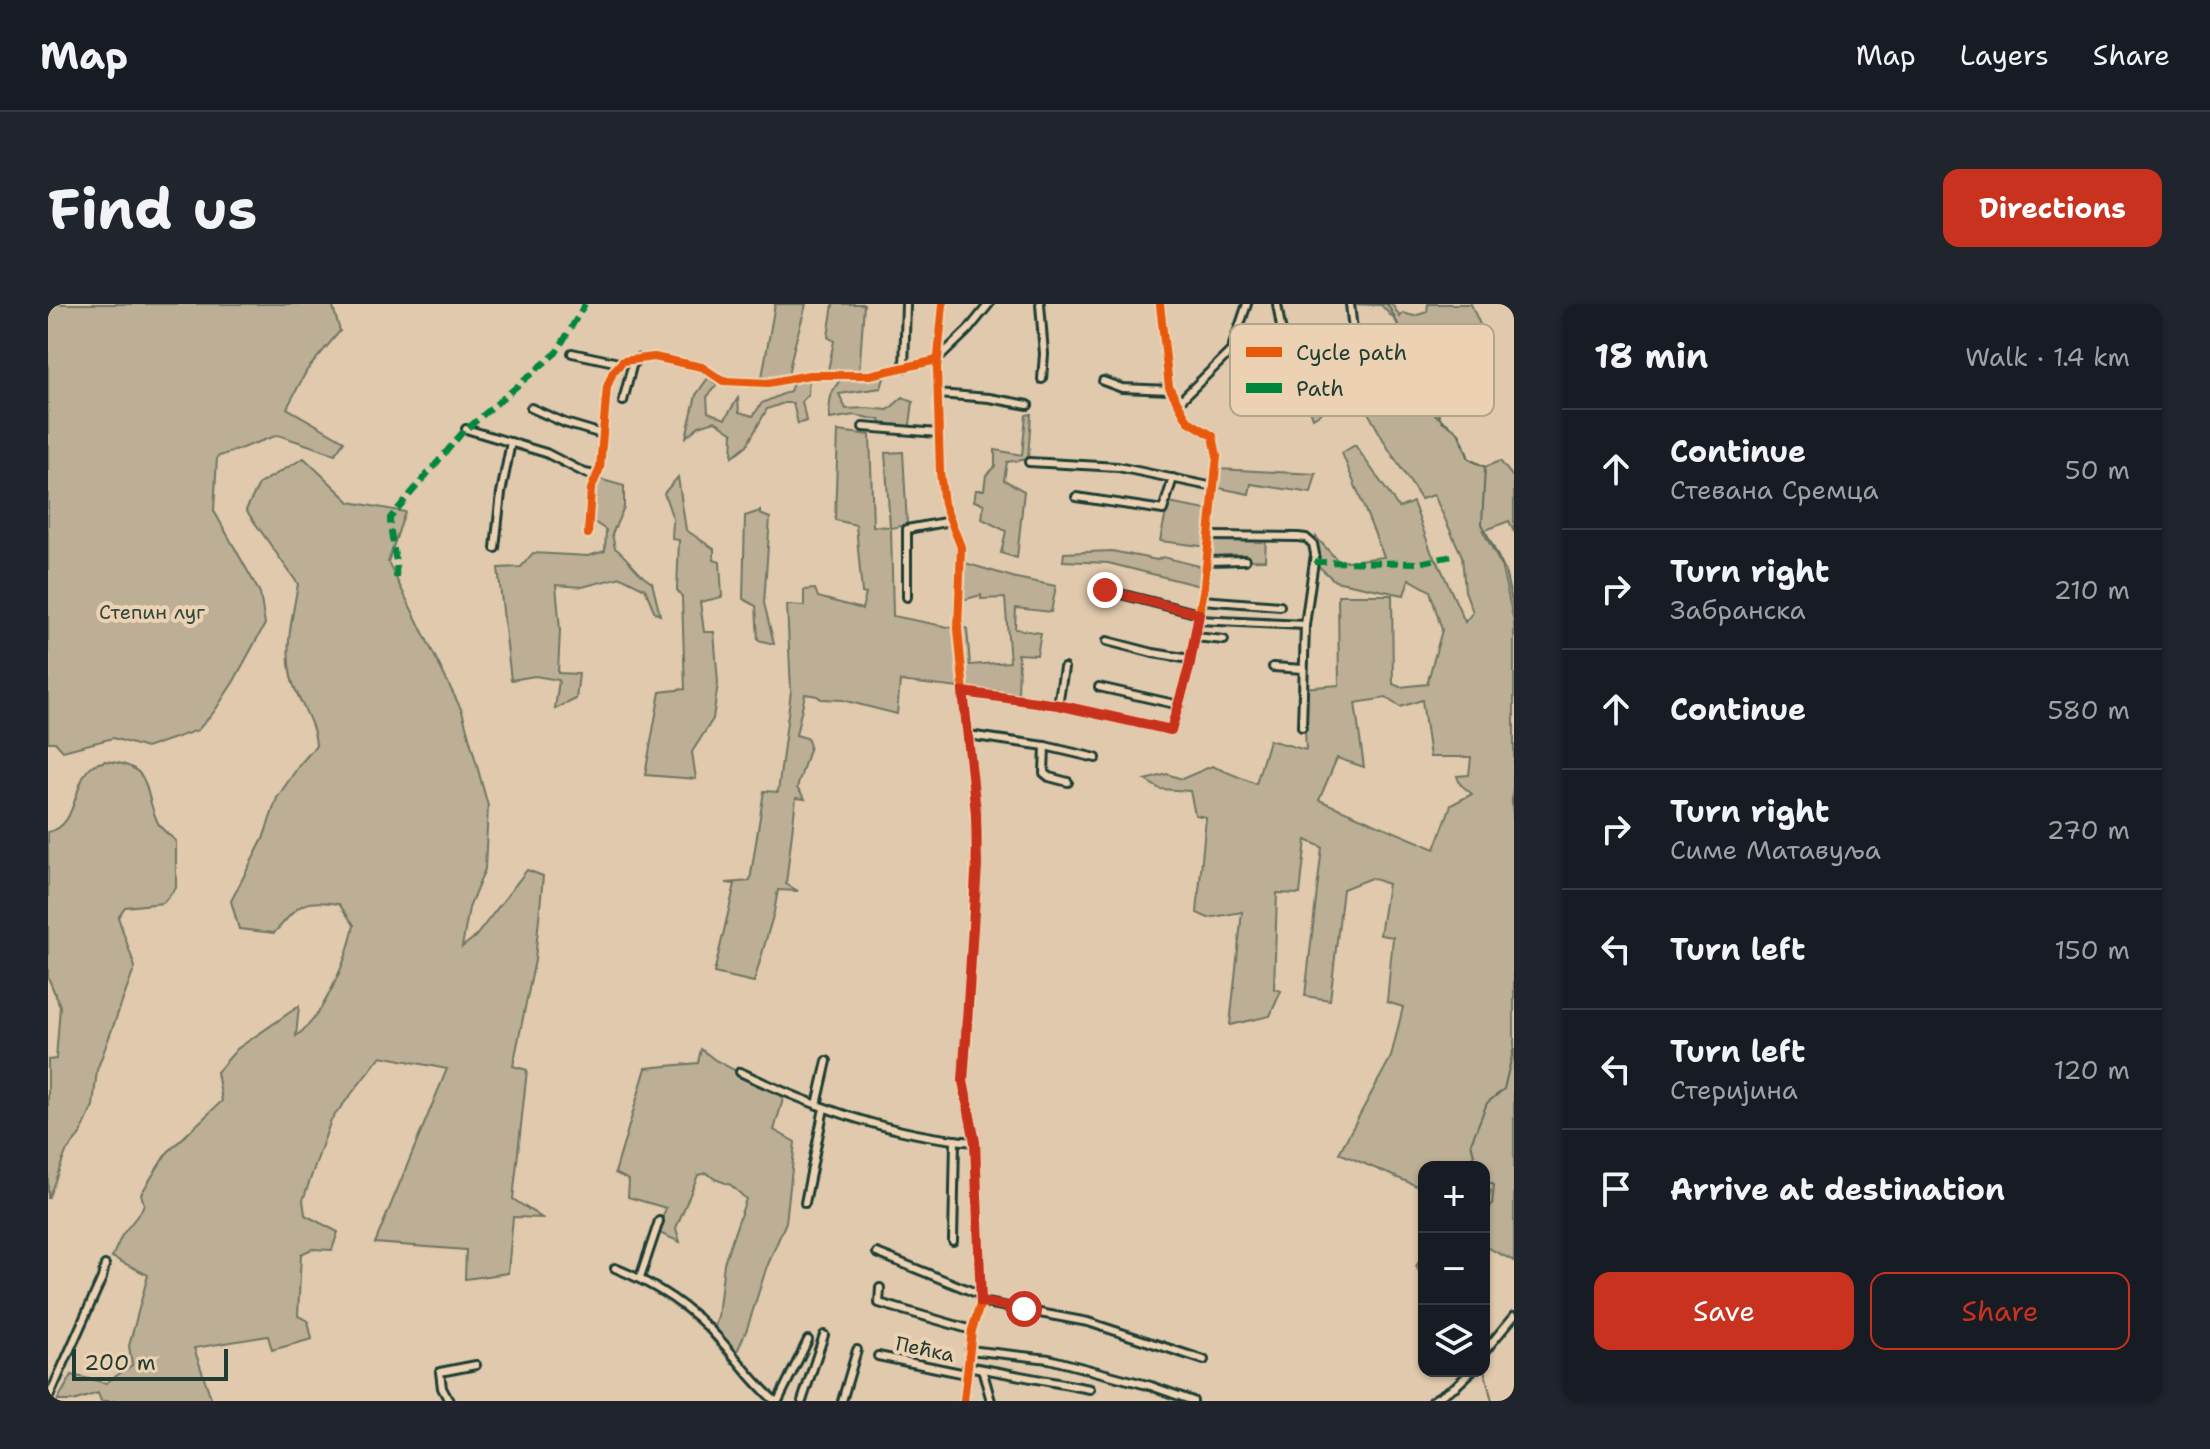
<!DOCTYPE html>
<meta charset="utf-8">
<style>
body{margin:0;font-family:"Shantell Sans",sans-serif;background:#20242c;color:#f1f3f6}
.controls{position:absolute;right:24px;bottom:24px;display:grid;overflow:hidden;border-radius:16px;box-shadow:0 2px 6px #0004}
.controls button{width:72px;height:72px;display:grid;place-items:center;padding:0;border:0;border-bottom:2px solid #363941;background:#171b24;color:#f1f3f6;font:40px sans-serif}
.scale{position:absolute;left:24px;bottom:20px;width:156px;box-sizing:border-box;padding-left:8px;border:4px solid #1f3d34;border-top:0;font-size:22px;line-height:28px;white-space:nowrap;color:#1f3d34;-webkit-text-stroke:6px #ecd2b3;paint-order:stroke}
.stop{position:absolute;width:24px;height:24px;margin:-18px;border:6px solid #c8321e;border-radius:50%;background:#fff}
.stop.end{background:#c8321e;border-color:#fff;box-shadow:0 2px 8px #0008}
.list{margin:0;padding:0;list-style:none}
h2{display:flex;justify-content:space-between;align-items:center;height:104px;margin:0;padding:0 32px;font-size:34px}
h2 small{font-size:26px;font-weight:400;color:#9ea1a6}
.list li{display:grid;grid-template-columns:52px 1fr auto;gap:24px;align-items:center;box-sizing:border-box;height:120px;padding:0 32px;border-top:2px solid #363941}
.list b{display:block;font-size:30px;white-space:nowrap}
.list p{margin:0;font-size:26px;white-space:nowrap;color:#9ea1a6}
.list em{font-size:26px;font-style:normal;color:#9ea1a6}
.actions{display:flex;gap:16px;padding:24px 32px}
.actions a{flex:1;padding:18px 0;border:2px solid #c8321e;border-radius:16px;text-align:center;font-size:28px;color:#c8321e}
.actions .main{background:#c8321e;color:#fff}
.icon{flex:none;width:44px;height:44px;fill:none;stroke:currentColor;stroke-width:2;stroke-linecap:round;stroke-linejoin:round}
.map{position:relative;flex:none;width:1466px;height:1097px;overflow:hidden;border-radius:16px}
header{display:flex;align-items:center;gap:48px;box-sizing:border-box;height:112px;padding:0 40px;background:#171b24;border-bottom:2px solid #363941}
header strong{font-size:38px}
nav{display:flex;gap:44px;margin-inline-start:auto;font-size:28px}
.intro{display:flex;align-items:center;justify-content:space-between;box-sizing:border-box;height:192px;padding:0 48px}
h1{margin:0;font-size:56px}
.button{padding:20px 36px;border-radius:16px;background:#c8321e;color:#fff;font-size:28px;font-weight:700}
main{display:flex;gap:48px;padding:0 48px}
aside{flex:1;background:#171b24;border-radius:16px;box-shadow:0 2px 6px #0004}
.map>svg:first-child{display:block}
</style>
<header>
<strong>Map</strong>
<nav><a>Map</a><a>Layers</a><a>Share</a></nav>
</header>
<div class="intro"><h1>Find us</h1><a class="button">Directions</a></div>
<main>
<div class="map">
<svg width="1466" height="1097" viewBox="0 0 1466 1097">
<rect width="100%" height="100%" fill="#e0c9ac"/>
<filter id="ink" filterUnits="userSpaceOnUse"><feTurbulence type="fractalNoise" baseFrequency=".0125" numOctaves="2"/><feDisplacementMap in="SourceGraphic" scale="16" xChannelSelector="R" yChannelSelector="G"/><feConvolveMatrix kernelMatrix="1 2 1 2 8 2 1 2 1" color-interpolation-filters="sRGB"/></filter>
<g filter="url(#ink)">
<g fill="#bcaf95" stroke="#6e7664" stroke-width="2" fill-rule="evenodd">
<polygon points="0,0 284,0 292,27 259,66 239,104 296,137 287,150 230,131 169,153 166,207 212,289 217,320 186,377 166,408 150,426 98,444 65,434 15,447 7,438 0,438"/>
<path d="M727 0H758C752 25 742 50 740 76L713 79Z"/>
<path d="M785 0H816L811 71 838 68 833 84 791 90 798 105 819 104 840 106 855 93 865 98 861 128 836 125 832 116 806 111 782 115C780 96 783 85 796 72L779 71 786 37 780 33Z"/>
<path d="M1302 0H1344L1352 13 1355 9 1366 12 1379 8 1380 0H1423L1433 23 1428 29 1437 47 1372 64 1374 77 1394 117 1410 128 1421 155 1437 163 1452 157 1466 174V228L1461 217 1435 227 1453 261 1466 318V957L1436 942V908L1443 887 1436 884V863H1376V885L1291 849 1343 753 1355 703 1339 698 1345 633 1332 631 1340 580 1323 574 1295 585 1282 696 1257 692 1274 543 1258 536 1252 590 1229 589 1226 685 1233 687 1222 712 1182 721 1194 608 1160 614 1149 609 1158 513 1147 511 1142 487 1112 485 1097 476 1119 470 1134 475 1164 462 1208 480 1221 436 1258 446 1255 384 1291 381 1290 291H1344L1345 380 1352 383 1379 380 1394 326 1382 287 1361 275 1356 291 1287 277 1269 261 1268 233 1291 258 1336 253 1294 149 1307 141 1351 204 1365 198 1384 250 1390 258 1417 318 1425 308 1417 287 1414 252 1386 191 1373 195 1340 144 1308 87 1265 114 1240 40 1254 34 1274 91 1294 84 1282 51 1293 47 1296 37 1352 31 1349 18 1333 1ZM1338 394 1352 403 1374 396 1382 453H1423L1421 471 1409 472 1412 480 1424 490 1403 501 1387 545 1271 496 1289 454 1316 463 1307 399Z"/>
<polygon points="761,71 760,91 754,97 758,117 750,120 745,99 736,99 719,105 699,141 684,153 685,129 667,117 651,122 638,133 648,91 660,74 669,81 659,93 660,108 677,115 690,94 691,108 705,112 714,99 742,87 747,74"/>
<polygon points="983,110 980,155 959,158 956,176 976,187 969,254 953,249 958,227 934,215 936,200 926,197 928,186 936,186 938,171 947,162 947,146 974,151 978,111"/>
<polygon points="790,127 822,131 825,222 842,223 837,149 855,148 859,221 843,224 845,312 910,325 919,324 922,361 962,358 957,294 933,295 933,291 911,297 914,258 968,274 1008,282 1003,308 968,304 967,325 993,329 989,351 969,350 971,357 970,391 852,377 849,410 794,396 773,395 769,392 757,390 748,431 759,434 762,442 749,484 757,495 748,494 738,580 750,587 730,586 726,608 706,678 666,669 687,580 678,579 702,577 716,487 730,488 743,387 739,301 756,302 756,286 767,285 770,293 814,305 818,290 814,289 808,221 787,216"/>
<path d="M256 154 302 198 357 208 340 258 414 407 440 502 437 565 421 604 414 643 427 633 479 566 495 572 487 656 465 762 479 766 465 895 494 914 465 913 460 969 417 975 418 946 327 939 399 765 333 752 283 816 255 896 257 911 290 928 284 946 264 945 253 950 250 1012 260 1017 264 1035 224 1046 220 1032 146 1044 164 1097H53L50 1089 25 1097H9L24 1071 58 1079 84 1061 81 1042 100 971 64 953 74 931 93 907 96 900 93 890 118 850 174 797 169 768 189 745 251 702 248 732C276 713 300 654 306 621L291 600C252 594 251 602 226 629L191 625 183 597 215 535 229 494 252 460 268 442C267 416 249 397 243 373 236 342 245 311 250 280L198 206 211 180Z"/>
<polygon points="1169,165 1268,170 1263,189 1203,180 1201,190 1166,183"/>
<polygon points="630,173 638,226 666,245 666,256 672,258 674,293 652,298 656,328 666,328 670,379 665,415 644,448 648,475 597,471 612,388 637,385 634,293 629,286 631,236 624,235 625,215 616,189"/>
<path d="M551 175 576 182V203L564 230 567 244C582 255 588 270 604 279L612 311 607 309 597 285 573 273 534 283 508 281 512 326 510 369 531 370 528 395 507 405 511 376 487 372 463 376 450 264 473 263 485 249 540 252 557 247 558 226 543 216 545 191Z"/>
<polygon points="1120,199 1164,207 1162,232 1218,231 1217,256 1160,257 1160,243 1112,237"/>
<polygon points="712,207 712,210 722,214 716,299 726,340 710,336 708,302 695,295 697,212"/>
<polygon points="1064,247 1109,256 1115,253 1159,264 1156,283 1060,259 1015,257 1016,249"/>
<path d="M57 457C108 462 93 484 110 519 113 526 122 531 128 537V584L115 599 77 603 70 613 87 663 49 766 45 802 32 831 18 848 0 895V756L8 755 12 702 0 673V528C31 523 24 476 45 461 49 459 53 459 57 457Z"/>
<polygon points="653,745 667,756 736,792 726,826 747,838 738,918 718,965 699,1025 684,1059 663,1034 670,1013 676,959 698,895 683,881 667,875 659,869 650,871 628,924 632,938 609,928 618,904 580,893 581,876 567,869 598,764 650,759"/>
</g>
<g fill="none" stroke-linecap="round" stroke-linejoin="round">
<g stroke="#616d5d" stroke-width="2">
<path d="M1339 0C1360 33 1363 74 1385 108 1391 116 1402 120 1409 127 1415 134 1418 147 1421 155L1437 163 1434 220 1457 267 1466 307"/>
<polyline points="1466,467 1464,498 1466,522"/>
<polyline points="1415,863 1426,851 1423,839 1439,799 1456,785 1466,743"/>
<polyline points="1436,876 1446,881 1444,901 1436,909"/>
<polyline points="1376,951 1368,962 1376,975"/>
<polyline points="1436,1029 1444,1036"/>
<polyline points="1436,1057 1445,1046 1445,1042"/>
<polyline points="1436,1065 1444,1097"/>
</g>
<g stroke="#1f3d34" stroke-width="12">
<g id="minor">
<polyline points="895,0 889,64 892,168 896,200 913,243 910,325 929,529 919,735 915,777 927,838 933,998 924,1026 916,1097"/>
<polyline points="992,0 996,50 994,75"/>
<polyline points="1229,0 1234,29 1247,72"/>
<polyline points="1302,0 1306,35 1319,75"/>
<polyline points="1193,23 1216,107"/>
<polyline points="524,49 571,59"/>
<polyline points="889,56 920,26 941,0"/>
<polyline points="856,64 858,0"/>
<polyline points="1055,77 1074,84 1122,86"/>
<polyline points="890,90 941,94 980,101"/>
<polyline points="575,97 584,62 590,54"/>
<polyline points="1130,99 1183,47 1199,0"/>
<polyline points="483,104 517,119 554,130"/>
<polyline points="815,123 890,129"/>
<polyline points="418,125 498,149 537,169 547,171"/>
<polyline points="981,158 1070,163 1166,183"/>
<polyline points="1028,193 1115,206 1125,174"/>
<polyline points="540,230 543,185 552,164 559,83 565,68 575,57 606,53 654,63 675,77 720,79 761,71 822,71 889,56"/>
<polyline points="1162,232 1250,233 1258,234 1265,240 1267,250 1257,321 1254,423"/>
<polyline points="447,244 453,189 463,138"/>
<polyline points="1160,257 1197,256"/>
<polyline points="1057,286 1151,310"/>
<polyline points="859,293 859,225 903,217"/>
<polyline points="1154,296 1232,302"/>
<polyline points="1150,316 1257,321"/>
<polyline points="1147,333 1176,336"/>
<polyline points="1059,337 1105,349 1142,355"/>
<polyline points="1225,363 1255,365"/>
<polyline points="1051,383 1131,401"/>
<polyline points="915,388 1010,401 1123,426 1141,364 1156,283 1169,152 1165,132 1140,117 1121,83 1112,0"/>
<polyline points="1010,401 1016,364"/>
<polyline points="920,431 997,442 1048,454"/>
<polyline points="997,442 996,469 1001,473 1020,478"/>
<path d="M692 768C767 803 844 832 927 838"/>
<polyline points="769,801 779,757"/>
<polyline points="757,899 776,804"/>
<polyline points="905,937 907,836"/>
<polyline points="829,949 933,991"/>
<path d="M567 964C609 981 643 1003 673 1037 692 1058 705 1078 727 1097"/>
<polyline points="592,974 611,917"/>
<polyline points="832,984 831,999 924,1026"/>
<polyline points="933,998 1040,1018 1156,1056"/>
<polyline points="921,1046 1001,1055 1103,1082 1145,1097"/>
<polyline points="1436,1048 1466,1012"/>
<polyline points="830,1052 918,1070"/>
<polyline points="919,1062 1042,1085"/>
<polyline points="934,1065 943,1097"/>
<polyline points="0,1095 54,974 57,961"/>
<polyline points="401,1097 394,1084 392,1068 428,1061"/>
<polyline points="730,1097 760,1036"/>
<polyline points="754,1097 776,1031"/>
<polyline points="794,1097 809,1046"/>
<polyline points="1384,1097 1408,1082 1424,1067"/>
</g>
</g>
<use href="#minor" stroke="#ecd2b3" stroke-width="6"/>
<g stroke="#00873e" stroke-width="6" stroke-dasharray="12 6" stroke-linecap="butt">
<polyline points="1266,258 1371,259 1409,251"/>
<path d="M348 274C350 254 342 235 342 214L414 129 508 49 537 0"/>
</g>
<g stroke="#ecd2b3" stroke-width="13">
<g id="cycleway">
<polyline points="895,0 889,64 892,168 896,200 913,243 910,325 929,529 919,735 915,777 927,838 933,998 924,1026 916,1097"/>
<polyline points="540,230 543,185 552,164 559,83 565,68 575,57 606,53 654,63 675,77 720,79 761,71 822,71 889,56"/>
<polyline points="915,388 1010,401 1123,426 1141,364 1156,283 1169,152 1165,132 1140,117 1121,83 1112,0"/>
</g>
</g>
<use href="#cycleway" stroke="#e8590c" stroke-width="8"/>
</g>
</g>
<g fill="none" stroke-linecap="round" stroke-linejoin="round" filter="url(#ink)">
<polyline stroke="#c8321e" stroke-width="10" points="976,1005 933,998 927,838 915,777 929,562 928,507 915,388 1010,401 1123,426 1141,364 1151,310 1057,286"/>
</g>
<g text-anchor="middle" stroke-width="8" stroke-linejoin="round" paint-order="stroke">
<g font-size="20" fill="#2f483e" stroke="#ecd2b3">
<text x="104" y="315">Степин луг</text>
</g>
<g font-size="20" fill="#1f3d34" stroke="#ecd2b3">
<text transform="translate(877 1045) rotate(12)" y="7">Пећка</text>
</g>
</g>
<rect x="1182" y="20" width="264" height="92" rx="12" fill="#ecd2b3" stroke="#aea58d" stroke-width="2"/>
<rect x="1198" y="43" width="36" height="10" fill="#e8590c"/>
<rect x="1198" y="79" width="36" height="10" fill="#00873e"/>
<g font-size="22" fill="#1f3d34">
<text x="1248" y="56">Cycle path</text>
<text x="1248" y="92">Path</text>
</g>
</svg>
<div class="controls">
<button>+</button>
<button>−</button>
<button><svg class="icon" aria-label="layers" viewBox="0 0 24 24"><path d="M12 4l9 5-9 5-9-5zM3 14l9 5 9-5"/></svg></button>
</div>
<div class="scale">200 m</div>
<div class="stop" style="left:976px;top:1005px"></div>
<div class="stop end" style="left:1057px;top:286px"></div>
</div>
<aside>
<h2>18 min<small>Walk · 1.4 km</small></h2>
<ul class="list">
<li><svg class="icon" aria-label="ahead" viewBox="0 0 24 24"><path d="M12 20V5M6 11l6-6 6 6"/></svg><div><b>Continue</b><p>Стевана Сремца</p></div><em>50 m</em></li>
<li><svg class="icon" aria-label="right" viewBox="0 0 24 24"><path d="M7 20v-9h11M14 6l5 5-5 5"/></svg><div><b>Turn right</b><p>Забранска</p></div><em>210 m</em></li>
<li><svg class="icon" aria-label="ahead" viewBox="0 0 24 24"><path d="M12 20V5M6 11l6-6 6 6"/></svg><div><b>Continue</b></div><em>580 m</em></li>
<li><svg class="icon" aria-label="right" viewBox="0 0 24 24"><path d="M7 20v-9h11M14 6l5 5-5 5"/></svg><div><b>Turn right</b><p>Симе Матавуља</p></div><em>270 m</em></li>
<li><svg class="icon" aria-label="left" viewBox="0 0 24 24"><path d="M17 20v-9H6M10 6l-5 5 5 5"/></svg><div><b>Turn left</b></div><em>150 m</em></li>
<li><svg class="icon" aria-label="left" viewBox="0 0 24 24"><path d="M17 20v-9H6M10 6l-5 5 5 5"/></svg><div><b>Turn left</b><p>Стеријина</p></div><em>120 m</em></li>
<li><svg class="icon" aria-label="arrive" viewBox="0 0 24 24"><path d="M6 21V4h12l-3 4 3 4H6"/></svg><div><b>Arrive at destination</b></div></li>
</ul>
<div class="actions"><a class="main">Save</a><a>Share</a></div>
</aside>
</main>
